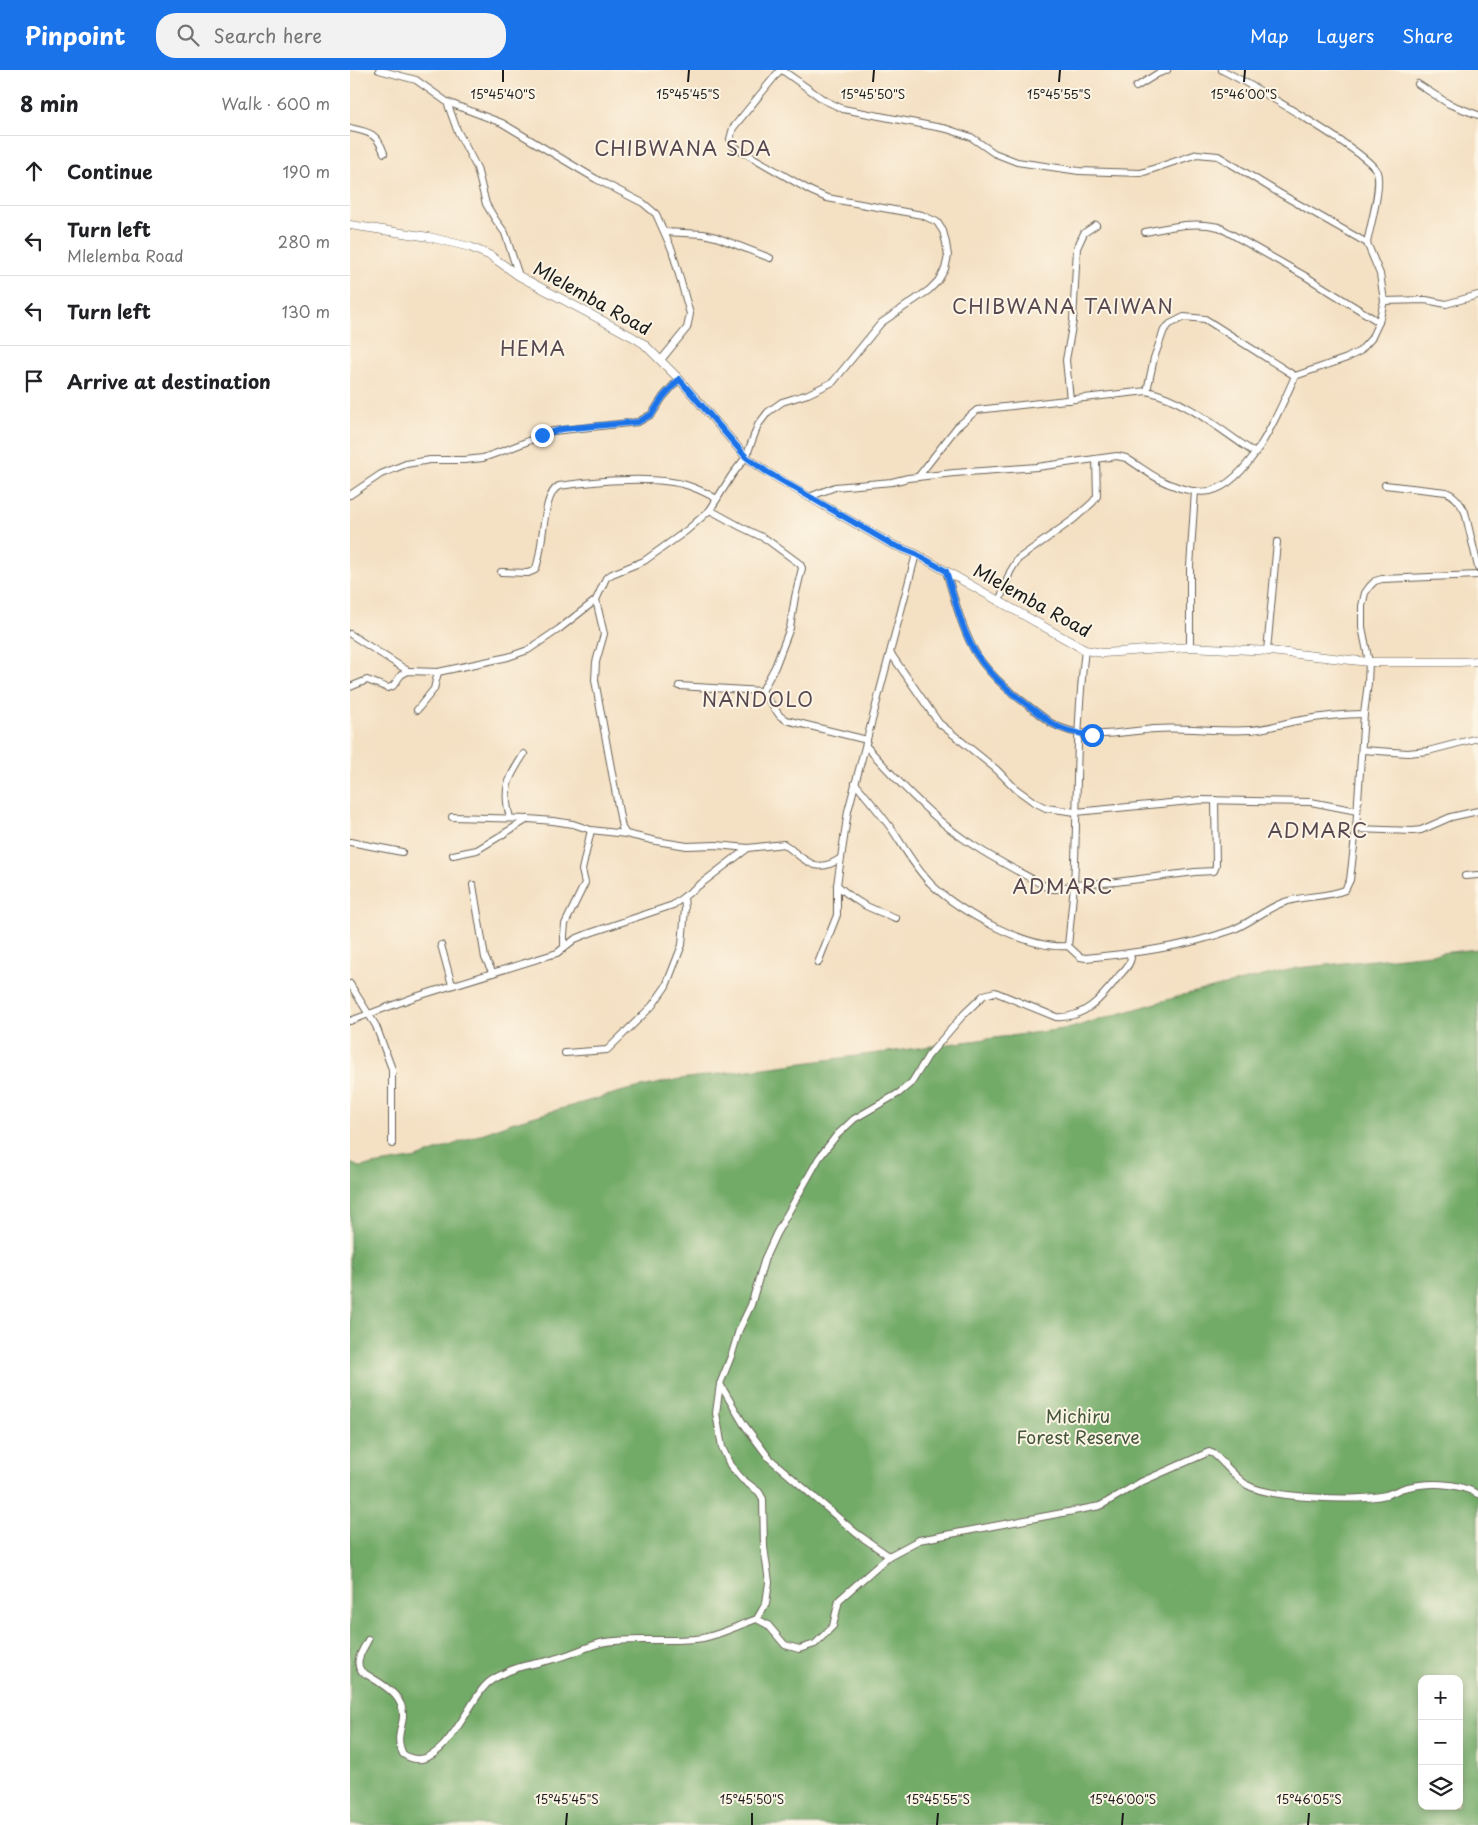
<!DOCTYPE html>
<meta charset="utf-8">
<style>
body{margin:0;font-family:"Playpen Sans",sans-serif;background:#f2f2f2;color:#202124}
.controls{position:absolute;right:15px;bottom:15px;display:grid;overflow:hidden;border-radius:10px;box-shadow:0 2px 8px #0003}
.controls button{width:45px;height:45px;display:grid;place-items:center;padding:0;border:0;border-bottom:1px solid #e0e0e0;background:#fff;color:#202124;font:25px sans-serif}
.stop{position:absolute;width:15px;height:15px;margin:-11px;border:4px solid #1a73e8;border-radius:50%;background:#fff}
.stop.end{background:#1a73e8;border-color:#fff;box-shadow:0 1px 5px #0008}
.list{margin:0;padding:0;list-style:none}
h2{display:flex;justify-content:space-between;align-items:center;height:65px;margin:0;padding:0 20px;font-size:21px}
h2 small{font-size:16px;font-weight:400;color:#757577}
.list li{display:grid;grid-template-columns:32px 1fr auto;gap:15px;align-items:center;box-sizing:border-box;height:70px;padding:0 20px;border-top:1px solid #e0e0e0}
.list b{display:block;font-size:19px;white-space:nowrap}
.list p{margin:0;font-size:16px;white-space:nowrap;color:#757577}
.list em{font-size:16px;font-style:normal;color:#757577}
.icon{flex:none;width:28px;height:28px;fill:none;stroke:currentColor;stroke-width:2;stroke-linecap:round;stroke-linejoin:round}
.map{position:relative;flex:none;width:1128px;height:1755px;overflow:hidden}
header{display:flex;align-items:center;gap:30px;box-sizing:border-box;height:70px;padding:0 25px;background:#1a73e8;color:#fff}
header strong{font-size:24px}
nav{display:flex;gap:28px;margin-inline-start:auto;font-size:18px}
.search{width:350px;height:45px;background:#f2f2f2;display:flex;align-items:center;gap:12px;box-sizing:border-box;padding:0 18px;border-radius:20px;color:#757577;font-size:19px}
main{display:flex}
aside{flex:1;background:#fff}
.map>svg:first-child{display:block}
</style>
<header>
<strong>Pinpoint</strong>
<div class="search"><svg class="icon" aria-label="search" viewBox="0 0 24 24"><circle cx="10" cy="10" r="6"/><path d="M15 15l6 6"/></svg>Search here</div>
<nav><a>Map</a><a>Layers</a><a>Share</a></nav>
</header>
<main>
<aside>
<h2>8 min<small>Walk · 600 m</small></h2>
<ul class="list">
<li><svg class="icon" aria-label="ahead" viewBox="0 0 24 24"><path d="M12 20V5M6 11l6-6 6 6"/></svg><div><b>Continue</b></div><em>190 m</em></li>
<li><svg class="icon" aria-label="left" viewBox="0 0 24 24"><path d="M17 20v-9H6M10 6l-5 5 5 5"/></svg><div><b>Turn left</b><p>Mlelemba Road</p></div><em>280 m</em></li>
<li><svg class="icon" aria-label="left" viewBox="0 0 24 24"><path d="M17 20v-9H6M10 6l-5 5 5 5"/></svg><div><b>Turn left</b></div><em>130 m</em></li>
<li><svg class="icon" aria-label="arrive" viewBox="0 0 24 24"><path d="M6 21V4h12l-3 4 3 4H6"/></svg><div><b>Arrive at destination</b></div></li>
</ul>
</aside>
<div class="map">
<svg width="1128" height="1755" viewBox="0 0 1128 1755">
<rect width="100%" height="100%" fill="#fcf5e5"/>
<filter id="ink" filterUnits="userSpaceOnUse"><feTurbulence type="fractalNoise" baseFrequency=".02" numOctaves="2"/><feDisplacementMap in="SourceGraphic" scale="10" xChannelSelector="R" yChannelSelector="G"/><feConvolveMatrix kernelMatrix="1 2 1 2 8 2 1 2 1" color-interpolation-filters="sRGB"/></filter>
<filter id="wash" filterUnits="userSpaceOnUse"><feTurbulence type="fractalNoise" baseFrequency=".0096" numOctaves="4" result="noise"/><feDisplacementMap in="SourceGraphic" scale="20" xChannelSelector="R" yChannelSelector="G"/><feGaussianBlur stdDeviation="1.12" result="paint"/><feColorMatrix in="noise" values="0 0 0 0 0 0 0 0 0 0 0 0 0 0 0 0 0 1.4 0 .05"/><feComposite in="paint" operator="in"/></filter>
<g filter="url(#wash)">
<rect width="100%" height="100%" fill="#f4e0c3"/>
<path fill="#72aa68" stroke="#476342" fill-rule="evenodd" d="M1128 879V1755H0V1093L10 1097 67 1088 161 1053 277 1020 330 1009 721 958 837 924 947 898ZM1072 1609H1109V1736H1072Z"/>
</g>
<g filter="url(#ink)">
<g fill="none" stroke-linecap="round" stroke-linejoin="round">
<g stroke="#686156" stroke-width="8">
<g id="minor">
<polyline points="29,0 66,10 97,32 152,53 246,109 293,133 306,144 322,180 340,244 337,258 311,290"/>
<path d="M432 0 474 30 493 39 597 59 621 67 644 83 667 92 729 101 791 103 847 84 868 86 929 123 1017 173 1030 204 1034 231 1029 252 1021 269 1010 281 997 288 945 306C930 340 900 412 860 421 848 423 833 420 822 415 806 410 791 397 776 388L767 386 687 397 604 403 558 408 542 412 485 417 459 427"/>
<path d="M872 0C896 12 1021 84 1027 102 1032 116 1020 157 1017 173"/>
<polyline points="1068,14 1099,34 1128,45"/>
<polyline points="786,17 807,4 817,0"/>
<polyline points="97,32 107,60 127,98 136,134 145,149 155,163 169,206"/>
<path d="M0 58C19 62 27 63 34 83"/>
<polyline points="315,162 353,164 366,167 420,188"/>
<path d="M795 162C820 157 843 151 869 157L955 206 1029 252"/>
<polyline points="1034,231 1076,230 1096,234 1128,225"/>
<polyline points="797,321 804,288 814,260 820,254 834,247 855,249 945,306"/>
<polyline points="720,330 716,290 723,251 727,178 734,163 746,155"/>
<path d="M568 407 607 357 627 340 797 321C836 330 872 361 905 383"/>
<path d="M1035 415 1096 422C1105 425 1110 433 1115 442L1128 497"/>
<polyline points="0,425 31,404 56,394 80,390 115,390 133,388 161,378 203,361 288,352 302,344 313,327 329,309"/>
<polyline points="360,440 391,457 416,469 450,494 452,498 445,527 440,558 425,597 412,621"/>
<path d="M596 501C604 527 612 561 627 585 645 613 675 633 701 653 734 672 769 662 805 659 837 657 869 662 901 660 917 659 931 654 946 651 968 647 992 644 1014 644"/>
<path d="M151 502 178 503 185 500C194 484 191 424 209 416 246 411 304 405 339 416 349 419 358 424 367 429"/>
<polyline points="246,530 254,564 246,592 245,610 272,758 276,764"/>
<polyline points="649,532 660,502 668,489 724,449 743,432 747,426 746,390"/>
<polyline points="0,564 58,601"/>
<polyline points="840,577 840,497 845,421"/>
<path d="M735 580C725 658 728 737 724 815 722 835 720 856 718 876L730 887 736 888C785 883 835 877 882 860 900 853 914 840 932 833 952 825 975 828 995 820L1000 810 1006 759 1014 644 1018 613 1019 592 1012 557V536L1015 523 1020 516 1025 511 1032 509 1128 505"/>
<polyline points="917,581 927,472"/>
<polyline points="541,584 589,653 646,699 666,719 684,732 696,738 726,742 851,730 961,732 1007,741"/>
<polyline points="329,616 412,621 430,646 436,650 517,670"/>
<polyline points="0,617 17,610 38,618 43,616 51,605 58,601 88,602 158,587 178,580 209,559 246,530 256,508 262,504 294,491 336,461 360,440 382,405 396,387 408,355 418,342 432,332 458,324 483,312 531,253 579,220 588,211 595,199 598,186 596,173 593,161 587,152 572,145 477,128 461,121 383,76 380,69 383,58 430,0"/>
<polyline points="67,640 84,619 88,602"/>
<path d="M516 676C541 704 567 732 595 755 627 781 665 799 700 819H708L724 815 766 812 845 802 864 801 866 796 865 730"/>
<polyline points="1012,680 1058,683 1078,681 1128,668"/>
<path d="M505 713C518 729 531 744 543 761 555 779 566 799 581 814 610 842 678 880 718 876"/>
<path d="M102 747 179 749 203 751 223 754 241 760 276 764 306 771 337 776 366 775 398 778 434 774C455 789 465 806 491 788"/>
<path d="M160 748C152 718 158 709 174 684"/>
<polyline points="1006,759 1063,761 1071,760 1101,747 1128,741"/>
<polyline points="0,772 52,782"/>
<polyline points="103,785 127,780 178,749"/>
<polyline points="1115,806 1128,805"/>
<polyline points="123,815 135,888 143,903"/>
<path d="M487 815C509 835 519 838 546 848"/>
<polyline points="91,875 102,915"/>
<polyline points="214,877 214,865 215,854 235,813 232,800 241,760"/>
<polyline points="468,893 487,845 487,815 498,741 566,484"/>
<polyline points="0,914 26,956 42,999 42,1074"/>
<polyline points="0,951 65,927 207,883 225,869 240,863 323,835 398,778"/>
<polyline points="215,983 257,980 302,936 316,916 332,875 335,839 334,827"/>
<polyline points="370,1314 393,1353 419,1388 506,1463 539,1486"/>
<path d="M407 1549 418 1555 435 1575 449 1579 465 1574 483 1556 489 1530 539 1486 569 1470 750 1436 791 1412 859 1382 864 1384C875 1394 885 1407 897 1415 919 1428 1011 1432 1036 1425 1042 1423 1048 1420 1054 1418 1078 1412 1106 1412 1128 1424"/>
<path d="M18 1570C13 1580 4 1591 11 1601 29 1613 59 1625 52 1653 49 1665 47 1672 53 1684 89 1709 116 1637 134 1617 139 1611 146 1607 153 1604 167 1595 188 1594 204 1589 221 1585 237 1576 255 1572 287 1567 321 1573 353 1568 372 1564 389 1555 407 1549L416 1533 419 1512 414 1477 413 1429 409 1422 392 1409 380 1395 372 1377 366 1343 370 1314 382 1284 389 1260 401 1235 415 1188 426 1164 469 1088 486 1066 504 1049 549 1023 562 1012 578 986 614 944 634 925 645 922 706 947C734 949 752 928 768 907 773 901 780 896 781 888L779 884"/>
</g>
</g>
<g stroke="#686156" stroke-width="9">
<polyline id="tertiary" points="0,155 79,167 120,177 141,186 169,206 283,267 294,274 329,309 396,387 417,402 459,427 541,474 566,484 735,580 753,583 840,577 920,581 1019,592 1109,592 1128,591"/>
</g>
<use href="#minor" stroke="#fff" stroke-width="6"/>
<use href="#tertiary" stroke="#fff" stroke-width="8"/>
</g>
</g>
<g fill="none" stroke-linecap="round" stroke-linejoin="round" filter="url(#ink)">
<path stroke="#1a73e8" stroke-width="6" d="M192 365 212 359 288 352 302 344 313 327 329 309 396 387 417 402 541 474 566 484 596 501C604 527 612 562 627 585 645 613 675 633 701 653 714 661 727 664 742 665"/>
</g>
<path fill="none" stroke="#1c1c1c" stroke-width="2" d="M153 12V0M338 12 339 0M523 12 524 0M709 12 710 0M894 12 895 0M216 1755 217 1743M402 1755V1743M587 1755 588 1743M772 1755 773 1743M958 1755 959 1743"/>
<g text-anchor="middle" stroke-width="4" stroke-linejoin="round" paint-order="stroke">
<g font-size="18" fill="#1c1c1c" stroke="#fcf5e5">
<text transform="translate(242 229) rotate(29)" y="6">Mlelemba Road</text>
<text transform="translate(682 531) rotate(29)" y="6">Mlelemba Road</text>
</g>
<g font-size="18" fill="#44573c" stroke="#fcf5e5">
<text x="728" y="1353">Michiru<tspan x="728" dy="21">Forest Reserve</tspan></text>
</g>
<g font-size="20" letter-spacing="1" fill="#594850" stroke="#fcf5e5">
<text x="333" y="86">CHIBWANA SDA</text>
<text x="713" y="244">CHIBWANA TAIWAN</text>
<text x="183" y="286">HEMA</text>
<text x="408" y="637">NANDOLO</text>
<text x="968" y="768">ADMARC</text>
<text x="713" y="824">ADMARC</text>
</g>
</g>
<g font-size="12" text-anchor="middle" fill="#1c1c1c" stroke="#fcf5e5" stroke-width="4" stroke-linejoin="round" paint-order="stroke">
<text x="153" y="29">15°45'40"S</text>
<text x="338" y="29">15°45'45"S</text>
<text x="523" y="29">15°45'50"S</text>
<text x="709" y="29">15°45'55"S</text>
<text x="894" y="29">15°46'00"S</text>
<text x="217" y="1734">15°45'45"S</text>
<text x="402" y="1734">15°45'50"S</text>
<text x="588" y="1734">15°45'55"S</text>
<text x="773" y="1734">15°46'00"S</text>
<text x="959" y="1734">15°46'05"S</text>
</g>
</svg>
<div class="controls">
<button>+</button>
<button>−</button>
<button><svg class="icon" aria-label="layers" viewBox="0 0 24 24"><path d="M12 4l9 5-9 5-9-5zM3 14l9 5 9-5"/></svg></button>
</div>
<div class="stop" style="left:742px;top:665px"></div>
<div class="stop end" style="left:192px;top:365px"></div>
</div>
</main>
